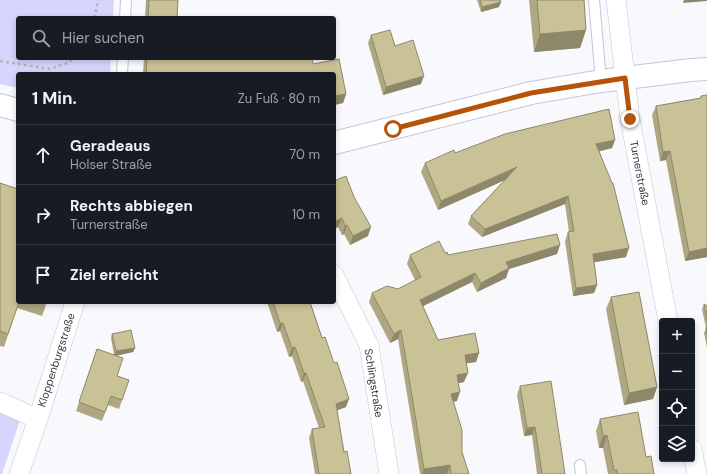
<!DOCTYPE html>
<html lang="de">
<meta charset="utf-8">
<style>
body{margin:0;font-family:"DM Sans",sans-serif;background:#20242c;color:#f1f3f6}
.controls{position:absolute;right:12px;bottom:12px;display:grid;overflow:hidden;border-radius:4px;box-shadow:0 2px 6px #0003}
.controls button{width:36px;height:36px;display:grid;place-items:center;padding:0;border:0;border-bottom:1px solid #363941;background:#171b24;color:#f1f3f6;font:20px sans-serif}
.stop{position:absolute;width:12px;height:12px;margin:-9px;border:3px solid #b45309;border-radius:50%;background:#fff}
.stop.end{background:#b45309;border-color:#fff;box-shadow:0 1px 4px #0008}
.list{margin:0;padding:0;list-style:none}
h2{display:flex;justify-content:space-between;align-items:center;height:52px;margin:0;padding:0 16px;font-size:17px}
h2 small{font-size:13px;font-weight:400;color:#9ea1a6}
.list li{display:grid;grid-template-columns:26px 1fr auto;gap:12px;align-items:center;box-sizing:border-box;height:60px;padding:0 16px;border-top:1px solid #363941}
.list b{display:block;font-size:15px;white-space:nowrap}
.list p{margin:0;font-size:13px;white-space:nowrap;color:#9ea1a6}
.list em{font-size:13px;font-style:normal;color:#9ea1a6}
.icon{flex:none;width:22px;height:22px;fill:none;stroke:currentColor;stroke-width:2;stroke-linecap:round;stroke-linejoin:round}
.map{position:relative;flex:none;width:707px;height:474px;overflow:hidden}
.search{position:absolute;background:#171b24;box-shadow:0 2px 6px #0003;left:16px;top:16px;width:320px;height:44px;display:flex;align-items:center;gap:10px;box-sizing:border-box;padding:0 14px;border-radius:4px;color:#9ea1a6;font-size:15px}
.panel{position:absolute;background:#171b24;box-shadow:0 2px 6px #0003;left:16px;top:72px;width:320px;height:232px;border-radius:4px}
.map>svg:first-child{display:block}
</style>
<div class="map">
<svg width="707" height="474" viewBox="0 0 707 474">
<rect width="100%" height="100%" fill="#f8f8fd"/>
<g fill="#d6d6fd">
<polygon points="0,0 114,0 113,18 18,18 18,58 111,58 110,74 18,74 18,88 0,84"/>
<polygon points="0,411 20,420 2,474 0,474"/>
</g>
<g fill="none" stroke-linecap="round" stroke-linejoin="round">
<g stroke="#c5c5db" stroke-width="12">
<g id="lane">
<polyline points="594,0 601,81"/>
<polyline points="125,18 126,0"/>
<polyline points="122,74 123,58"/>
<polyline points="580,465 581,474"/>
</g>
</g>
<g stroke="#c5c5db" stroke-width="20">
<g id="street">
<polyline points="616,0 630,119 668,321"/>
<polyline points="334,275 369,345 389,474"/>
<polyline points="0,402 38,419"/>
<polyline points="692,449 697,474"/>
<polyline points="19,474 38,419 75,302"/>
</g>
</g>
<g stroke="#c5c5db" stroke-width="24">
<g id="secondary">
<polyline points="0,105 18,110"/>
<polyline points="334,143 531,93 601,81 691,70 707,69"/>
</g>
</g>
<g stroke="#b4b4ba" stroke-width="2.5" stroke-dasharray="3 3" stroke-linecap="butt">
<polyline points="94,18 96,10 98,0"/>
<polyline points="0,61 50,69 70,62 72,58"/>
</g>
<use href="#lane" stroke="#fff" stroke-width="10"/>
<use href="#street" stroke="#fff" stroke-width="19"/>
<use href="#secondary" stroke="#fff" stroke-width="22"/>
</g>
<g fill="#aea782">
<polygon points="146,0 178,0 177,18 145,18"/>
<polygon points="477,0 500,0 501,2 499,7 481,12"/>
<polygon points="529,0 584,0 586,30 580,48 534,52"/>
<polygon points="371,35 395,46 421,84 383,95 368,43"/>
<polygon points="144,58 312,58 313,64 339,59 346,94 343,103 334,105 334,74 143,74"/>
<polygon points="701,96 707,257 685,261 666,160 660,161 652,115 656,106 700,98"/>
<polygon points="615,140 612,148 599,151 626,257 594,262 597,285 594,293 573,296 565,241 568,232 569,232 565,204 482,237 468,224 471,216 505,180 438,210 421,172 425,163 455,153"/>
<polygon points="334,181 368,236 350,245 344,234 342,235 338,227 334,229"/>
<polygon points="0,183 18,302 47,302 42,316 17,308 4,347 0,346"/>
<polygon points="445,253 448,255 557,254 509,269 506,278 477,292 472,282 423,306 438,340 479,353 476,362 466,363 464,382 458,383 457,401 453,402 462,452 469,474 420,474 398,339 390,343 369,302 372,293 398,289 415,280 407,264 410,255"/>
<polygon points="611,297 657,387 653,399 624,405 606,309"/>
<polygon points="267,302 310,302 346,407 337,410 344,452 351,474 315,474 309,438 312,429 319,428 303,381 301,382 292,356 289,357 280,331 277,332"/>
<polygon points="704,304 707,306 707,348 704,333 706,328 702,309"/>
<polygon points="112,334 135,348 133,352 116,356 117,376 129,380 119,409 108,405 102,421 76,411 97,349 114,355 111,338"/>
<polygon points="520,386 565,474 537,474 532,435 524,436 517,395"/>
<polygon points="600,419 654,474 608,474 603,448 599,448 596,431"/>
</g>
<g fill="#8d886a">
<polygon points="684,0 707,0 707,1 683,3"/>
<polygon points="501,2 499,7 481,12 482,7"/>
<polygon points="586,30 580,48 534,52 540,34"/>
<polygon points="424,76 421,84 383,95 386,87"/>
<polygon points="346,94 343,103 334,105 334,96"/>
<polygon points="615,140 612,148 593,153 596,144"/>
<polygon points="670,151 666,160 660,161 663,152"/>
<polygon points="517,167 514,176 438,210 441,201"/>
<polygon points="568,196 565,204 482,237 485,229"/>
<polygon points="342,218 338,227 334,229 334,222"/>
<polygon points="347,225 344,234 342,235 345,226"/>
<polygon points="371,227 368,236 350,245 353,236"/>
<polygon points="560,245 557,254 509,269 506,278 477,292 481,283 506,262"/>
<polygon points="629,248 626,257 590,263 593,254"/>
<polygon points="707,248 707,257 685,261 689,252"/>
<polygon points="475,273 472,282 417,309 420,300"/>
<polygon points="597,285 594,293 573,296 576,288"/>
<polygon points="280,323 283,323 280,331 277,332"/>
<polygon points="401,330 398,339 390,343 394,334"/>
<polygon points="295,347 292,356 289,357 292,348"/>
<polygon points="135,348 133,352 114,356 116,351"/>
<polygon points="479,353 476,362 461,364 465,355"/>
<polygon points="304,373 306,373 303,381 301,382"/>
<polygon points="468,373 464,382 454,384 457,375"/>
<polygon points="657,387 653,399 624,405 629,393"/>
<polygon points="460,392 457,401 448,403 451,394"/>
<polygon points="349,399 346,407 333,412 336,404"/>
<polygon points="535,427 532,435 524,436 527,428"/>
<polygon points="607,435 603,448 599,448 603,436"/>
<polygon points="450,465 447,474 422,474 424,469"/>
</g>
<g fill="#cac297" stroke="#8d886a">
<polygon points="149,0 178,0 177,18 148,18"/>
<polygon points="480,0 500,0 501,2 482,7"/>
<polygon points="537,0 584,0 586,30 540,34"/>
<polygon points="390,30 395,46 413,40 424,76 386,87 371,35"/>
<polygon points="147,58 312,58 313,64 339,59 346,94 334,96 334,74 303,74 303,73 299,74 146,74"/>
<polygon points="707,95 707,248 689,252 670,151 663,152 656,106 701,98 701,96"/>
<polygon points="609,109 615,140 596,144 612,183 613,183 629,248 593,254 597,285 576,288 568,232 574,231 568,196 485,229 471,216 517,167 441,201 425,163 454,150 455,153 505,134"/>
<polygon points="346,176 354,197 371,227 353,236 347,225 345,226 342,218 334,222 334,181"/>
<polygon points="0,183 18,189 18,302 19,302 8,334 0,331"/>
<polygon points="557,234 560,245 506,262 509,268 481,283 475,273 420,300 438,340 475,333 479,353 465,355 468,373 457,375 460,392 451,394 462,430 462,452 469,474 451,474 450,465 424,469 401,330 394,334 372,293 387,286 398,289 421,277 410,255 439,241 445,253 447,252 448,255"/>
<polygon points="639,292 657,387 629,393 611,297"/>
<polygon points="273,302 310,302 322,338 325,337 334,363 337,362 349,399 336,404 344,452 347,451 351,474 319,474 312,429 325,427 306,373 304,373 295,347 292,348 283,323 280,323"/>
<polygon points="704,304 707,306 707,320"/>
<polygon points="707,326 707,334 706,328"/>
<polygon points="131,330 135,348 116,351 112,334"/>
<polygon points="97,349 123,358 117,376 129,380 122,400 111,396 105,412 79,402"/>
<polygon points="551,381 565,474 542,474 535,427 527,428 520,386"/>
<polygon points="638,412 646,457 651,456 654,474 618,474 617,470 614,470 607,435 603,436 600,419"/>
</g>
<g fill="none" stroke-linecap="round" stroke-linejoin="round">
<polyline stroke="#b45309" stroke-width="5" points="393,129 531,93 625,78 630,119"/>
</g>
<g text-anchor="middle" stroke-width="3.5" stroke-linejoin="round" paint-order="stroke">
<g font-size="11" fill="#37373f" stroke="#fff">
<text transform="translate(640 173) rotate(79)" y="4">Turnerstraße</text>
<text transform="translate(56 360) rotate(-72)" y="4">Kloppenburgstraße</text>
<text transform="translate(374 383) rotate(81)" y="4">Schlingstraße</text>
</g>
</g>
</svg>
<div class="controls">
<button>+</button>
<button>−</button>
<button><svg class="icon" aria-label="locate" viewBox="0 0 24 24"><circle cx="12" cy="12" r="6"/><path d="M12 2v4M12 18v4M2 12h4M18 12h4"/></svg></button>
<button><svg class="icon" aria-label="layers" viewBox="0 0 24 24"><path d="M12 4l9 5-9 5-9-5zM3 14l9 5 9-5"/></svg></button>
</div>
<div class="stop" style="left:393px;top:129px"></div>
<div class="stop end" style="left:630px;top:119px"></div>
<div class="search"><svg class="icon" aria-label="search" viewBox="0 0 24 24"><circle cx="10" cy="10" r="6"/><path d="M15 15l6 6"/></svg>Hier suchen</div>
<section class="panel">
<h2>1 Min.<small>Zu Fuß · 80 m</small></h2>
<ul class="list">
<li><svg class="icon" aria-label="ahead" viewBox="0 0 24 24"><path d="M12 20V5M6 11l6-6 6 6"/></svg><div><b>Geradeaus</b><p>Holser Straße</p></div><em>70 m</em></li>
<li><svg class="icon" aria-label="right" viewBox="0 0 24 24"><path d="M7 20v-9h11M14 6l5 5-5 5"/></svg><div><b>Rechts abbiegen</b><p>Turnerstraße</p></div><em>10 m</em></li>
<li><svg class="icon" aria-label="arrive" viewBox="0 0 24 24"><path d="M6 21V4h12l-3 4 3 4H6"/></svg><div><b>Ziel erreicht</b></div></li>
</ul>
</section>
</div>
